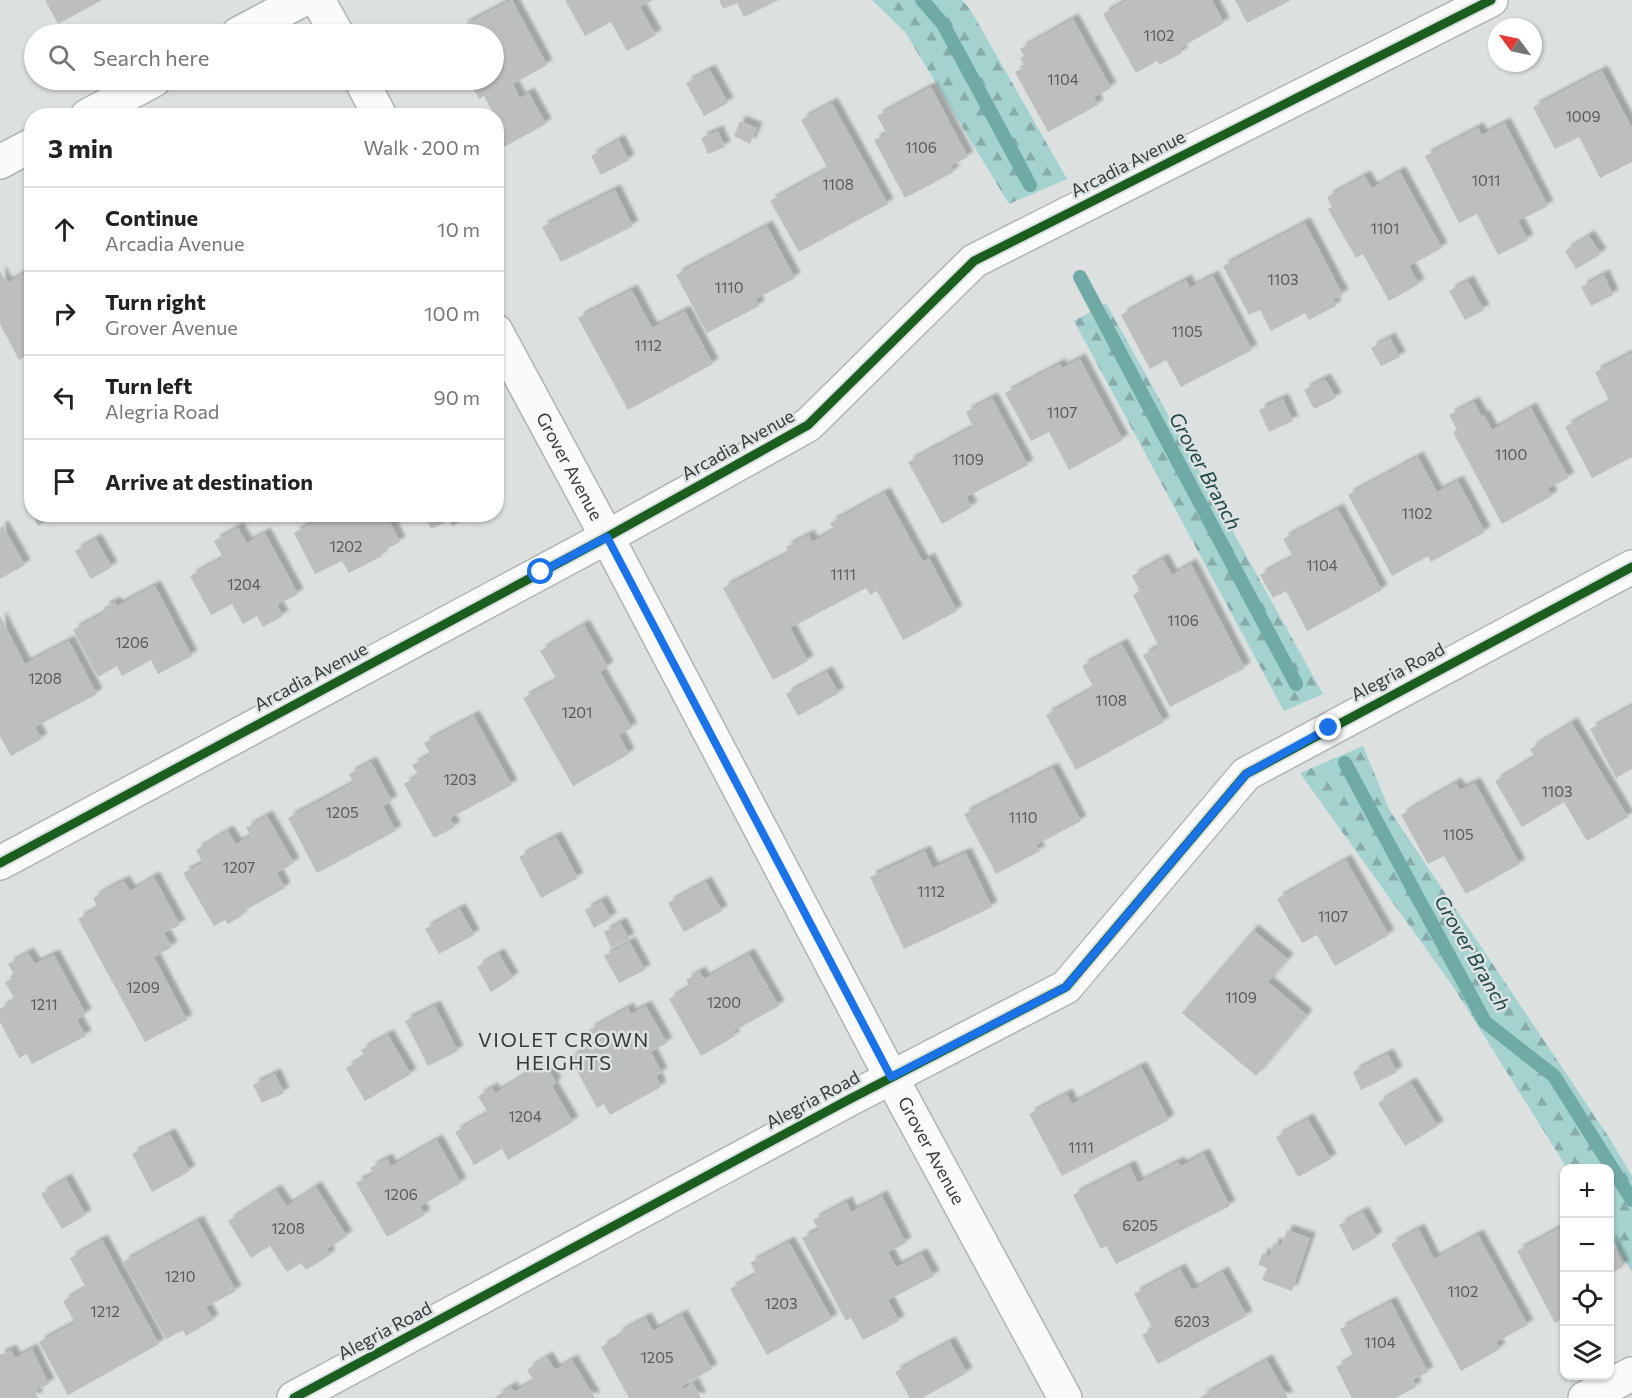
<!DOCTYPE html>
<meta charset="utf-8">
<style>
body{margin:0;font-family:Commissioner,sans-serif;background:#f2f2f2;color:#222}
.controls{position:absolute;right:18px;bottom:18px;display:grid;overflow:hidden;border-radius:12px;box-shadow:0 2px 4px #0004}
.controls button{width:54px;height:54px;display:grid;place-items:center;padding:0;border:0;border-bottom:2px solid #e0e0e0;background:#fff;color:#222;font:30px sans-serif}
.compass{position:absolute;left:1488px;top:18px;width:54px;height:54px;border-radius:50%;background:#fff;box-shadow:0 2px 4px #0004;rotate:303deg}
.stop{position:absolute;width:18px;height:18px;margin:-14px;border:4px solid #1a73e8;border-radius:50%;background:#fff}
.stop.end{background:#1a73e8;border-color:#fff;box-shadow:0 2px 6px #0008}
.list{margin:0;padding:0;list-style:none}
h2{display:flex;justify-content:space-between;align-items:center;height:78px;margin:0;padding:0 24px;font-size:26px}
h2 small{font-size:20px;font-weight:400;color:#767676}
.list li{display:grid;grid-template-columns:39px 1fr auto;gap:18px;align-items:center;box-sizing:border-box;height:84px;padding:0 24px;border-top:2px solid #e0e0e0}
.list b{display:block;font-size:22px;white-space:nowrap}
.list p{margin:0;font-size:20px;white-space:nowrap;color:#767676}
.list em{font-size:20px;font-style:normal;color:#767676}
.icon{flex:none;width:33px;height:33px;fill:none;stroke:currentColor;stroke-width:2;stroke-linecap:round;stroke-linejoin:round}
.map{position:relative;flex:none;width:1632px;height:1398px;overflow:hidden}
.search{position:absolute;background:#fff;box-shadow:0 2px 4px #0004;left:24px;top:24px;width:480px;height:66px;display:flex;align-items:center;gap:15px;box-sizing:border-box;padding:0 21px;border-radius:33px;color:#767676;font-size:22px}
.panel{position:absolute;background:#fff;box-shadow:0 2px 4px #0004;left:24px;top:108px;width:480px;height:414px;border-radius:24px}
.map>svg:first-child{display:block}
</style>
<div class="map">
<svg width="1632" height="1398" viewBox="0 0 1632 1398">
<defs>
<pattern id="forest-firs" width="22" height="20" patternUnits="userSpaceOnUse" patternTransform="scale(1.5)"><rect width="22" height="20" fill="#a4d2ce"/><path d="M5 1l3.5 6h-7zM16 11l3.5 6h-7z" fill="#86aba8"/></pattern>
<filter id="shadow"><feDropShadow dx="5.5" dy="-5.5" stdDeviation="1.5" flood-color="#0004"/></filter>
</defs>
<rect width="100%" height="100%" fill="#dce1e0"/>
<g fill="url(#forest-firs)">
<polygon points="872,0 962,0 970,9 1067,179 1009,204 905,32"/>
<polygon points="1106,303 1323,694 1284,711 1074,321"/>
<polygon points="1363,746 1390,811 1610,1139 1632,1176 1632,1272 1610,1236 1610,1168 1567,1168 1454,988 1300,773"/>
</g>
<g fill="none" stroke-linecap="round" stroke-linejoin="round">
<g stroke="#6faaa6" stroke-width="14">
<polyline points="922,0 943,24 1030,185"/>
<polyline points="1080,277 1296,684"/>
<polyline points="1345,763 1485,1022 1554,1076 1632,1200"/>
</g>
</g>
<g fill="#bcbfbe" filter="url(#shadow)">
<polygon points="45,0 102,0 58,24"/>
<polygon points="512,0 547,65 513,84 520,98 529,93 546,124 502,148 498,140 496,141 496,116 488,116 487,113 492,111 484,96 479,99 469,80 494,80 494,34 467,34 462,26"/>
<polygon points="565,0 653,0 640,7 656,35 627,51 611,22 585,36"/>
<polygon points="719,0 779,0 744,17 737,3 723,9"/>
<polygon points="1128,0 1212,0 1224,23 1180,48 1182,53 1159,65 1157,61 1136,73 1103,14"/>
<polygon points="1235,0 1291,0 1247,23"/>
<polygon points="1073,19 1111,88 1094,97 1098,105 1048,132 1015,72 1025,67 1020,58 1024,56 1020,49"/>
<polygon points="710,70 728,103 704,116 686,83"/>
<polygon points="1602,71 1632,128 1632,162 1600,178 1579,137 1555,149 1533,107"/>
<polygon points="931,87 968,157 951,166 954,172 905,198 874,140 887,134 877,116"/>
<polygon points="832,103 888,204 799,252 770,201 828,169 801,120"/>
<polygon points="740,121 757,128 750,144 734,136"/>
<polygon points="1505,123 1548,206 1518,221 1528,240 1498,255 1477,214 1459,223 1425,156 1478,128 1482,135"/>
<polygon points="718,131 725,147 708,154 701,138"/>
<polygon points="619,140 629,160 601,175 591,156"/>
<polygon points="1400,172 1442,248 1409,266 1419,284 1389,301 1363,254 1356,258 1328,209 1332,207 1327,197 1365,176 1372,188"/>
<polygon points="615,190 633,226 561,262 542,227"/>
<polygon points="1305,223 1343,295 1333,300 1336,306 1309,320 1305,313 1271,331 1260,310 1249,315 1223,266"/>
<polygon points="767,226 795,278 756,299 759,306 707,333 676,275"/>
<polygon points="1589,236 1601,254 1576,269 1565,251"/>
<polygon points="32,269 32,353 19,360 0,324 0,271 7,283"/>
<polygon points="1604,275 1613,295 1591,306 1581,287"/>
<polygon points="1213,276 1252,350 1181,387 1166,360 1150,369 1121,315 1186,280 1190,288"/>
<polygon points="1468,281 1484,310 1465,320 1449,291"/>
<polygon points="632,290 652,328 685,311 713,364 628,410 578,318"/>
<polygon points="1390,338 1400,357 1381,366 1371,348"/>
<polygon points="1632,353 1632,457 1592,478 1565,427 1610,402 1595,372"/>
<polygon points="1080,359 1123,440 1069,470 1049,432 1031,441 1005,393 1060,364 1062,368"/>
<polygon points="1325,379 1336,398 1314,409 1304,390"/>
<polygon points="992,398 1028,465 966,497 972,507 942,524 908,462 973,427 966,412"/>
<polygon points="1283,399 1293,421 1269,432 1259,410"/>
<polygon points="1474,402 1482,417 1484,415 1492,430 1531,408 1569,478 1548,488 1552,496 1502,524 1453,432 1457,430 1449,415"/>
<polygon points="1418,457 1437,492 1458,481 1485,532 1431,562 1428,556 1392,576 1348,495"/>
<polygon points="885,493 923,562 929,558 957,611 903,640 877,591 870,595 866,588 790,628 808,661 773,680 723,588 789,553 786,547 809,535 812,542 835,530 830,523"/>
<polygon points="1338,509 1382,590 1307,631 1286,591 1273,598 1260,575 1293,557 1283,539"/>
<polygon points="33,514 60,514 38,526"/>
<polygon points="329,514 386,514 400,542 380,552 382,556 349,573 342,561 315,574 294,533"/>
<polygon points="423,514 464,514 467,519 452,526 450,520 431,529"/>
<polygon points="3,526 25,565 0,579 0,528"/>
<polygon points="238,528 247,543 265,533 298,594 277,605 283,616 263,627 257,616 243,624 232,604 211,615 190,576 223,558 214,541"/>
<polygon points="96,539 112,567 91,579 75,551"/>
<polygon points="1163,559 1172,575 1191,564 1245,668 1170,707 1143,655 1159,647 1133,595 1140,591 1132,576"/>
<polygon points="155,586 192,656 158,674 151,660 122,676 117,666 98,677 73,630 106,612 104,607 115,602 117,606"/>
<polygon points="0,616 25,664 69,641 97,694 35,727 42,739 11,756 0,736"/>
<polygon points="584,625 608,667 600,672 632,728 619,735 629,754 573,786 523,698 557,680 540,651"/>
<polygon points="1122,644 1164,722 1076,770 1046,715 1094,688 1082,666"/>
<polygon points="827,672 839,693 798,716 786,694"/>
<polygon points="1632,706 1632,769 1616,778 1590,729"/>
<polygon points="474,716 512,785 450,818 455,827 434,838 404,784 419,776 412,765 431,755 424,743"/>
<polygon points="1572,723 1628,817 1587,841 1564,802 1522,827 1495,781 1535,757 1530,749"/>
<polygon points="371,762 392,801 383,806 396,831 317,873 288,818 354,783 349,774"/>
<polygon points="1053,768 1081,821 1036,845 1040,851 996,874 964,814"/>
<polygon points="1456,783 1460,790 1475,783 1520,864 1466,894 1444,856 1428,864 1401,815"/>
<polygon points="267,816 294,863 277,873 285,888 240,913 242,916 228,924 225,920 214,926 183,873 203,863 196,850 228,831 236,844 251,836 246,828"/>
<polygon points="556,837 578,878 541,898 519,857"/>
<polygon points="925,851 933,868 966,853 992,907 904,949 870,877"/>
<polygon points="1346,860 1389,935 1335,966 1317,935 1302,943 1277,899"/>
<polygon points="154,877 180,925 164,933 172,947 154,957 187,1020 145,1042 78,919 98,908 93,898 110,888 124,881 130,891"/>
<polygon points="706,882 722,911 684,932 668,903"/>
<polygon points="602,901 611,918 594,928 585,910"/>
<polygon points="460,909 474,935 439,954 425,929"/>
<polygon points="621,923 629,939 611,948 604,932"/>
<polygon points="1253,930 1288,959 1268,982 1307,1015 1256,1076 1182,1013"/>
<polygon points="630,942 645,970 619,983 604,956"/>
<polygon points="28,953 35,964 54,955 86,1014 77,1020 86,1036 32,1064 27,1054 19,1058 0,1022 0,1009 15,1000 5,982 15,977 8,964"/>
<polygon points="499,954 513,978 491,992 477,967"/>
<polygon points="749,954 779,1006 732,1032 735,1036 701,1056 669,999 690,987 686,980 700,972 704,979"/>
<polygon points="435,1006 458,1051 428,1066 405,1021"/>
<polygon points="646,1006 667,1043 651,1052 662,1073 656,1076 661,1087 610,1115 604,1104 597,1108 570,1058 596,1044 589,1030 628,1008 631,1014"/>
<polygon points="388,1035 411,1074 365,1101 346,1068 365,1057 361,1050"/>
<polygon points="1388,1054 1397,1072 1361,1090 1353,1072"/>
<polygon points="545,1063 556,1083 552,1086 573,1122 508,1160 502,1149 474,1165 455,1132 488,1113 478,1096 492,1088 495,1093"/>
<polygon points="1141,1067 1169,1120 1062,1176 1029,1114 1067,1094 1072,1104"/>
<polygon points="275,1074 284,1093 262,1103 253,1085"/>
<polygon points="1411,1083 1438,1126 1405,1146 1378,1103"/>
<polygon points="1308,1119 1331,1159 1298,1177 1276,1137"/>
<polygon points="170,1134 190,1171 152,1192 132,1154"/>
<polygon points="437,1140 461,1183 420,1206 425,1215 387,1237 356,1183 374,1174 370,1168 387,1159 391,1166"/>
<polygon points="1204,1154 1230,1206 1116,1264 1106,1246 1101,1249 1073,1195 1130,1166 1138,1183 1178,1162 1181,1166"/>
<polygon points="66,1179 86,1215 62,1229 41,1194"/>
<polygon points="316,1187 347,1236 327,1249 330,1255 306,1270 301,1263 287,1272 270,1246 251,1258 228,1221 276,1190 287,1206"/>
<polygon points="882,1196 906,1243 888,1252 896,1267 922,1254 934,1276 888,1300 899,1321 863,1340 851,1318 846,1321 802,1238 819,1230 813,1220 847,1202 851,1212"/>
<polygon points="1363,1212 1377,1237 1353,1251 1339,1225"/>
<polygon points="198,1221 236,1291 206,1307 213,1320 186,1336 183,1330 166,1339 123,1262"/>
<polygon points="1564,1226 1564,1318 1555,1323 1517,1251"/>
<polygon points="1419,1229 1434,1259 1478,1235 1528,1325 1496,1342 1500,1349 1461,1371 1391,1244"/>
<polygon points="1287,1230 1310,1238 1292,1291 1262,1280 1267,1268 1258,1265 1263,1253 1269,1256 1274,1243 1281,1246"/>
<polygon points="1610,1238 1624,1266 1610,1274"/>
<polygon points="102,1240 159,1344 68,1395 39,1342 75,1323 63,1301 86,1288 70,1258"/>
<polygon points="789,1242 832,1319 767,1355 730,1289 757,1274 750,1263"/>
<polygon points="1180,1269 1192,1290 1223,1272 1247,1316 1158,1364 1142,1335 1153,1329 1134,1294"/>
<polygon points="1391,1302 1428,1372 1413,1380 1416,1387 1395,1398 1352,1398 1336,1367 1354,1357 1340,1329"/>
<polygon points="682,1315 712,1369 682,1386 683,1389 693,1383 701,1398 629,1398 601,1347 618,1338 617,1334 646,1318 653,1331"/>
<polygon points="950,1342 967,1373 922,1398 910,1398 895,1372"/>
<polygon points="32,1349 49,1384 35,1391 38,1398 0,1398 0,1355 11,1350 15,1358"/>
<polygon points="547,1357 555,1370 572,1360 595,1398 494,1398 511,1387 514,1392 534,1381 527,1370"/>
<polygon points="1267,1360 1288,1398 1199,1398"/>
</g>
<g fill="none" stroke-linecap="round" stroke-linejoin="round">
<g stroke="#b1b4b3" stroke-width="36">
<g id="minor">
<polyline points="318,0 337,34"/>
<polyline points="238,34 302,0"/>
<polyline points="361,80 380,116"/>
<polyline points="87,116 154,80"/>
<polyline points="0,162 32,145"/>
<path id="s1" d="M496 331 607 537 891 1077 1065 1398"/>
<polyline points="0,863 607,537 808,425 974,261 1491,0"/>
<polyline points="294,1398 848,1100 1066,987 1246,774 1632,567"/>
<polyline points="1585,1398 1632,1374"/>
</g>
</g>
<use href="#minor" stroke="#fafafa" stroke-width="33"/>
<g stroke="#dbe2e1" stroke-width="13">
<g id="cycleway">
<polyline points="0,863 607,537 808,425 974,261 1491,0"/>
<polyline points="294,1398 848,1100 1066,987 1246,774 1632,567"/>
</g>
</g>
<use href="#cycleway" stroke="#1b5e20" stroke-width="9"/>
</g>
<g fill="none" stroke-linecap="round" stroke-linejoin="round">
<polyline stroke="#1a73e8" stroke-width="8" points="541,572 607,537 891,1077 1066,987 1246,774 1329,728"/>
</g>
<g text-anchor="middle" stroke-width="5" stroke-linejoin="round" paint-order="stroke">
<g font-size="15" fill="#585b5b">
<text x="1159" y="41">1102</text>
<text x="1063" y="85">1104</text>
<text x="1583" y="122">1009</text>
<text x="921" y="153">1106</text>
<text x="1486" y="186">1011</text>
<text x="838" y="190">1108</text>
<text x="1385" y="234">1101</text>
<text x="1283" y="285">1103</text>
<text x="729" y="293">1110</text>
<text x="1187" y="337">1105</text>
<text x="648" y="351">1112</text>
<text x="1062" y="418">1107</text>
<text x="1511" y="460">1100</text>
<text x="968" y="465">1109</text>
<text x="1417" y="519">1102</text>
<text x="346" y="552">1202</text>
<text x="1322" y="571">1104</text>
<text x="843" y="580">1111</text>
<text x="244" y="590">1204</text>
<text x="1183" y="626">1106</text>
<text x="132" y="648">1206</text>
<text x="45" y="684">1208</text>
<text x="1111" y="706">1108</text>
<text x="577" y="718">1201</text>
<text x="460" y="785">1203</text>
<text x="1557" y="797">1103</text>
<text x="342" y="818">1205</text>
<text x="1023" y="823">1110</text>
<text x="1458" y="840">1105</text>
<text x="239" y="873">1207</text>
<text x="931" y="897">1112</text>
<text x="1333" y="922">1107</text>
<text x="143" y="993">1209</text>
<text x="1241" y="1003">1109</text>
<text x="724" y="1008">1200</text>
<text x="44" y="1010">1211</text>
<text x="525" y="1122">1204</text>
<text x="1081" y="1153">1111</text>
<text x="401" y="1200">1206</text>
<text x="1140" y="1231">6205</text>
<text x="288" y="1234">1208</text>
<text x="180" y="1282">1210</text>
<text x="1463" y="1297">1102</text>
<text x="781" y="1309">1203</text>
<text x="105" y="1317">1212</text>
<text x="1192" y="1327">6203</text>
<text x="1380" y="1348">1104</text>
<text x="657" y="1363">1205</text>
</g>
<g font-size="18" fill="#373a3a" stroke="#dbe2e1">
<text transform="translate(1128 164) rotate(-27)" y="6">Arcadia Avenue</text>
<text transform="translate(738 445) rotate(-29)" y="6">Arcadia Avenue</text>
<text dy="6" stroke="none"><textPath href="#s1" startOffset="154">Grover Avenue</textPath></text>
<text transform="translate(1398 672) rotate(-28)" y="6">Alegria Road</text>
<text transform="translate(311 677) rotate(-28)" y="6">Arcadia Avenue</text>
<text transform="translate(813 1100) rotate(-28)" y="6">Alegria Road</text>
<text dy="6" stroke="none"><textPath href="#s1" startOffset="928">Grover Avenue</textPath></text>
<text transform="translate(385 1331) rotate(-28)" y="6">Alegria Road</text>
</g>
<g font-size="20" font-style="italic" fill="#224946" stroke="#dbe2e1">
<text transform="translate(1205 471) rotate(62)" y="7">Grover Branch</text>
<text transform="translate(1472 953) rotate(60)" y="7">Grover Branch</text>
</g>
<g font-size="20" letter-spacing="1.5" fill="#373a3a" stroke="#dbe2e1">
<text x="564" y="1047">VIOLET CROWN<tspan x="564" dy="23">HEIGHTS</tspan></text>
</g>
</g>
</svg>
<div class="controls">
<button>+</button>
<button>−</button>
<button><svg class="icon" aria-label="locate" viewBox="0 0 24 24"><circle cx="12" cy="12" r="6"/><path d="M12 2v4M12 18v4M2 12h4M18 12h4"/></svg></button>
<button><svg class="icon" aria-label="layers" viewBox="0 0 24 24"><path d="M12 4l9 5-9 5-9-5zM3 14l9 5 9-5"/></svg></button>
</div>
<svg class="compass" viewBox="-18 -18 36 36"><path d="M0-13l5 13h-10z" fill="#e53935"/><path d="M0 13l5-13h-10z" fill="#767676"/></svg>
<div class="stop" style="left:541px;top:572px"></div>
<div class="stop end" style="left:1329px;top:728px"></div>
<div class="search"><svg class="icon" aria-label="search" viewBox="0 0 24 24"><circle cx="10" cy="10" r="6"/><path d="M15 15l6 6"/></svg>Search here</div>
<section class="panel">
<h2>3 min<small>Walk · 200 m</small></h2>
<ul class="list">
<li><svg class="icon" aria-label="ahead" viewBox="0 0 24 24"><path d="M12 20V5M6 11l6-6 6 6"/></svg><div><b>Continue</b><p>Arcadia Avenue</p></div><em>10 m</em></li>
<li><svg class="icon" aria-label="right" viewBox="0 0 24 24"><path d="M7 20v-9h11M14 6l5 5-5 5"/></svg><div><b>Turn right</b><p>Grover Avenue</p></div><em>100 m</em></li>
<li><svg class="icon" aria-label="left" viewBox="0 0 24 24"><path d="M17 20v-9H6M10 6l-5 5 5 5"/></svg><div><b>Turn left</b><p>Alegria Road</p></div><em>90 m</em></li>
<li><svg class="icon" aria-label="arrive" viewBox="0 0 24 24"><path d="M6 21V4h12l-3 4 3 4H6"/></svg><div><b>Arrive at destination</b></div></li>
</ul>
</section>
</div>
